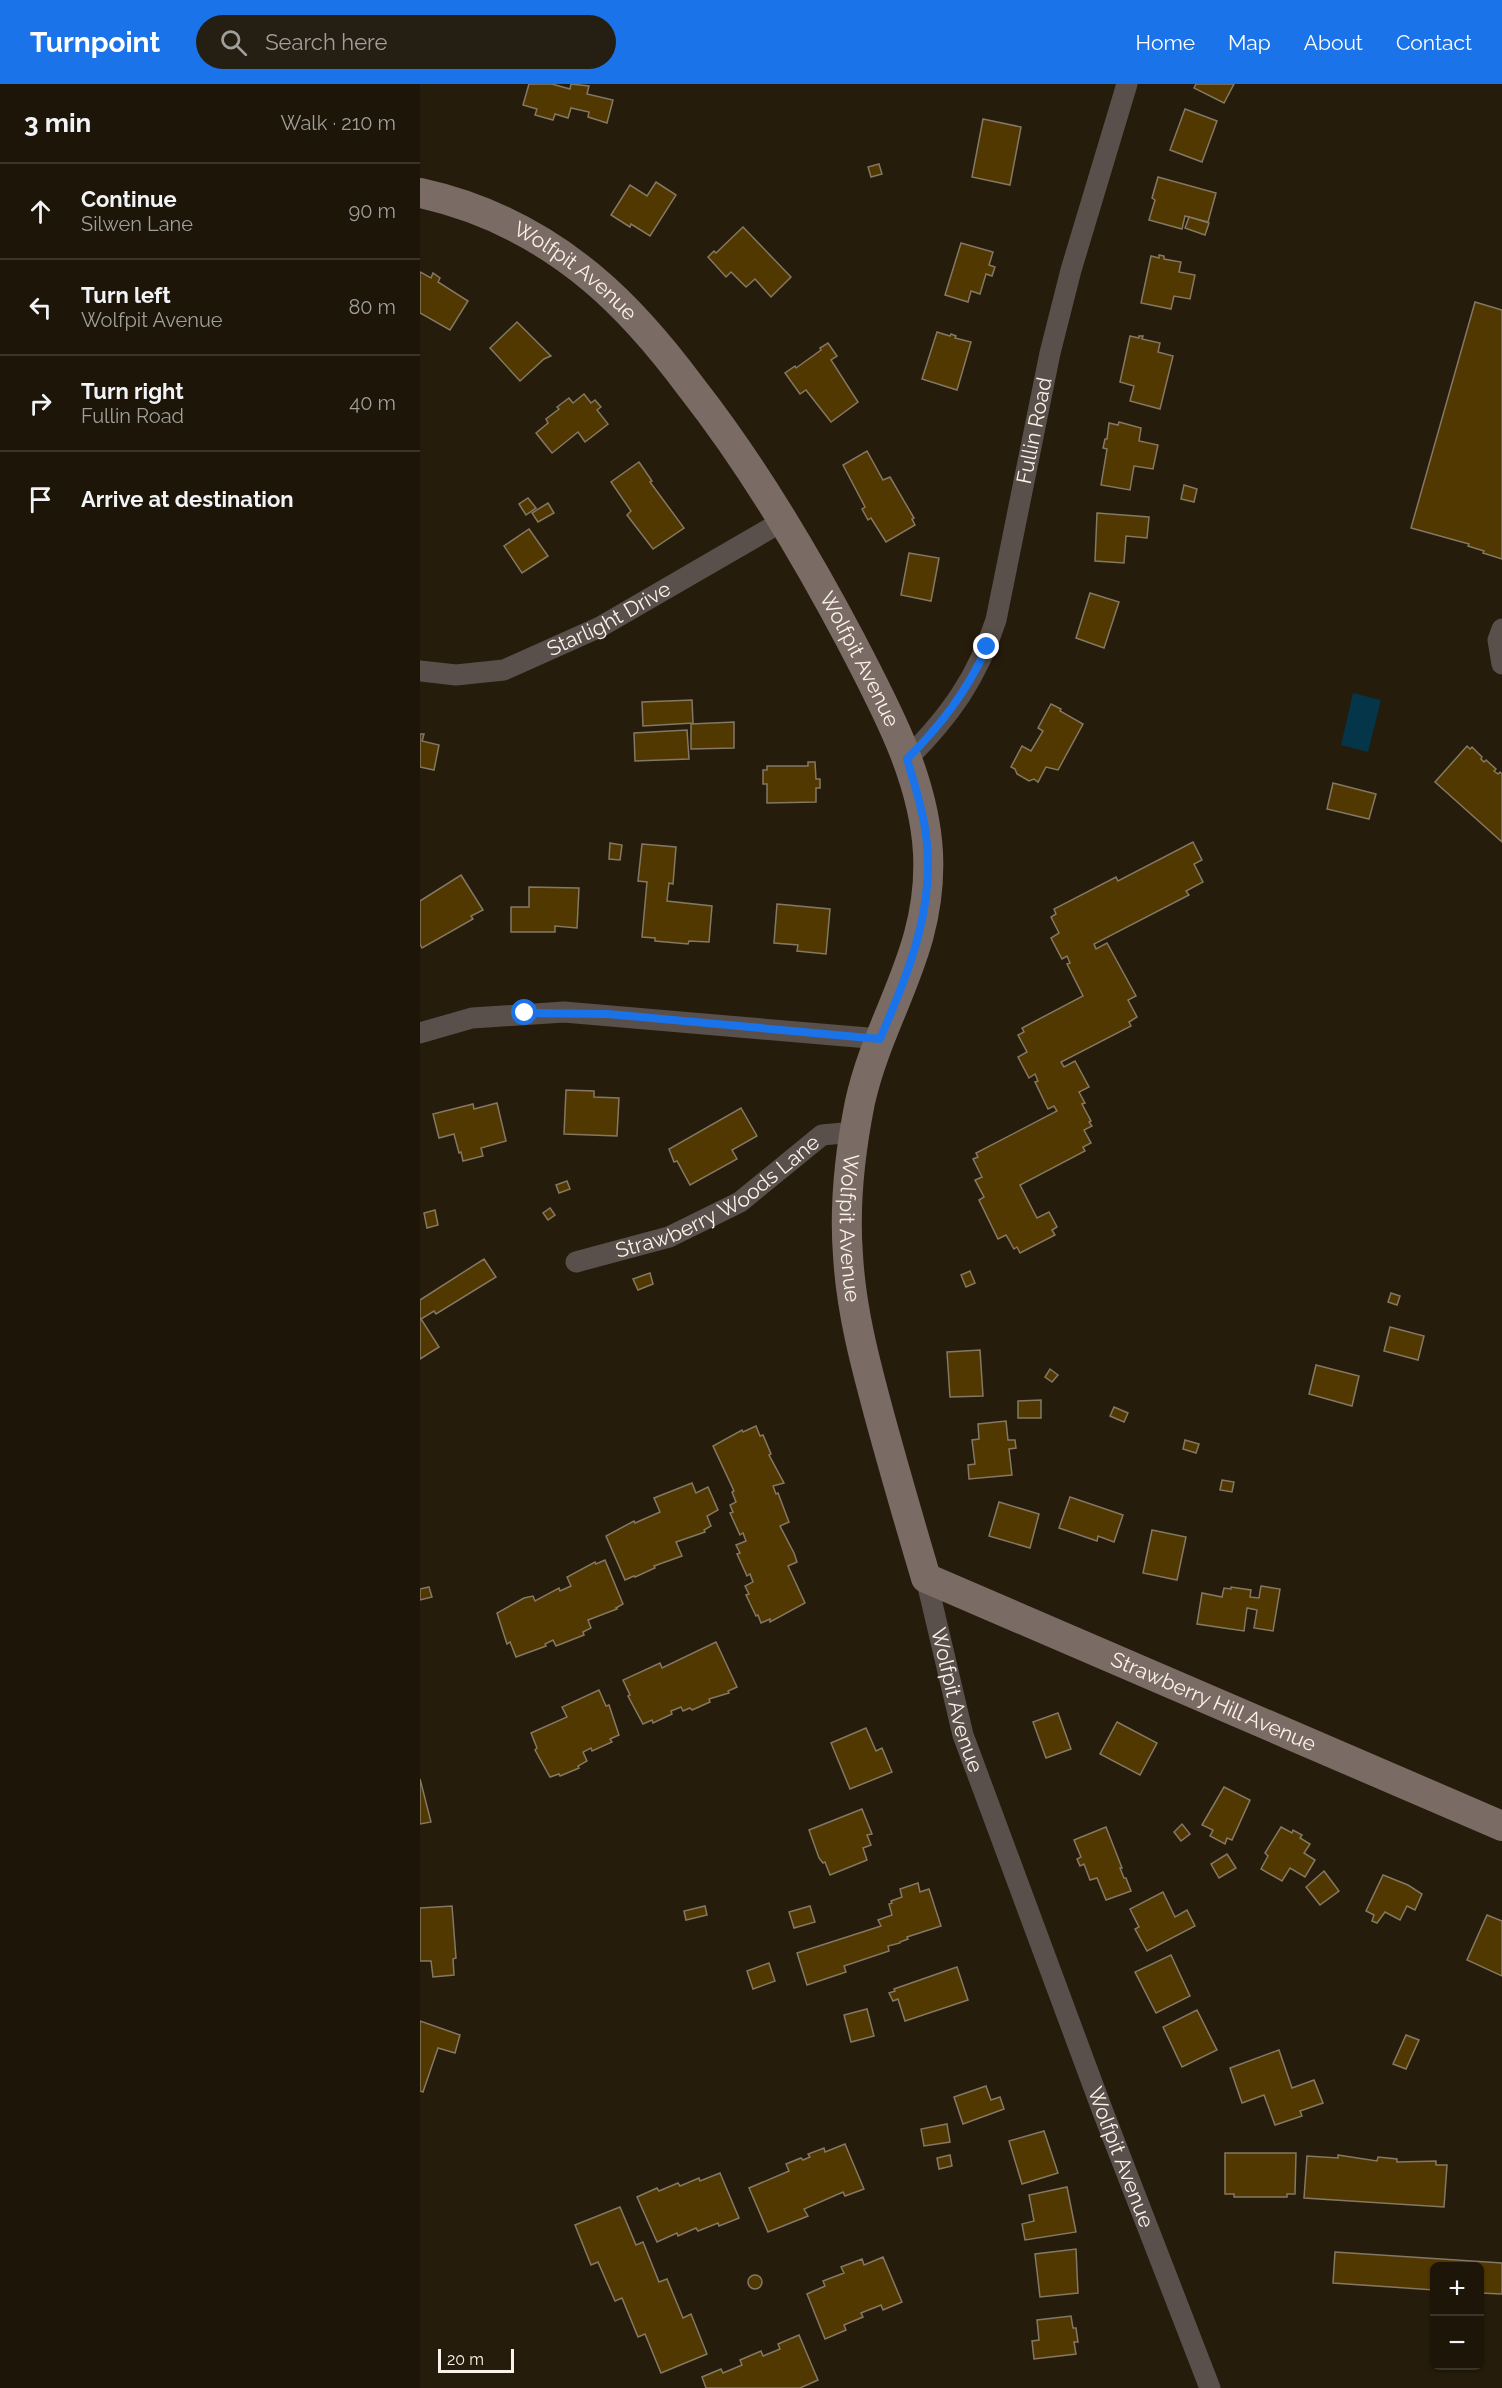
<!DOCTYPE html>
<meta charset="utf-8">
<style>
body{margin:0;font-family:Raleway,sans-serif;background:#251e12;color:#f1f3f6}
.controls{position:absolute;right:18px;bottom:18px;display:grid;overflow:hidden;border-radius:9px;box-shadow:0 2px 4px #0004}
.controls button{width:54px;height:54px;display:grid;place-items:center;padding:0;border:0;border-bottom:2px solid #3a3429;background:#1c1508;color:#f1f3f6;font:30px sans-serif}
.scale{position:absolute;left:18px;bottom:15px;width:76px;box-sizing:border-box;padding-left:6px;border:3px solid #f9f2e8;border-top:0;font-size:16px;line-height:21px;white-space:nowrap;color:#f9f2e8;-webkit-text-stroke:4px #261c0b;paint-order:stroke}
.stop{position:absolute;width:18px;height:18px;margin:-14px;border:4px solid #1a73e8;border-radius:50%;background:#fff}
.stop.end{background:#1a73e8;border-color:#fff;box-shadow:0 2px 6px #0008}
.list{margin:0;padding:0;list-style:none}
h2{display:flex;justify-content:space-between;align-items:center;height:78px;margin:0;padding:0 24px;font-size:26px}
h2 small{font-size:20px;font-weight:400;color:#a09f9c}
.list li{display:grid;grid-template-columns:39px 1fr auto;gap:18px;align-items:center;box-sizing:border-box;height:96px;padding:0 24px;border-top:2px solid #3a3429}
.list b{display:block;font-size:22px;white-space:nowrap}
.list p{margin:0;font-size:20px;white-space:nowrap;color:#a09f9c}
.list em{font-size:20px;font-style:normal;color:#a09f9c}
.icon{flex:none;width:33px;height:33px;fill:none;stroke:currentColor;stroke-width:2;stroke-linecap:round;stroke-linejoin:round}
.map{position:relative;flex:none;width:1082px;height:2304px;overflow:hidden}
header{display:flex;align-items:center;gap:36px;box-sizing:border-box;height:84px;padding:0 30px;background:#1a73e8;color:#fff}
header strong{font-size:28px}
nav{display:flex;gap:33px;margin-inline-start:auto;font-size:21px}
.search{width:420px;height:54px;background:#251e12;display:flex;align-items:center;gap:15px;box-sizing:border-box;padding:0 21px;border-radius:33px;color:#a09f9c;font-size:22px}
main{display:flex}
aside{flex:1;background:#1c1508}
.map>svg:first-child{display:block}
</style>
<header>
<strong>Turnpoint</strong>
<div class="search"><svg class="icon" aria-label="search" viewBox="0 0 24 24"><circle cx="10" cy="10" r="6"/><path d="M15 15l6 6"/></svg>Search here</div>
<nav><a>Home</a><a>Map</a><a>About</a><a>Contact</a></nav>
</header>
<main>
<aside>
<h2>3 min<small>Walk · 210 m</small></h2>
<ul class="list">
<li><svg class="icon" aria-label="ahead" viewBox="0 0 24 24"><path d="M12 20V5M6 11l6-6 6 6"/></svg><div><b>Continue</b><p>Silwen Lane</p></div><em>90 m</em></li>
<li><svg class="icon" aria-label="left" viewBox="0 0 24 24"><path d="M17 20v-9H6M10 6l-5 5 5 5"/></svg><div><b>Turn left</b><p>Wolfpit Avenue</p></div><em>80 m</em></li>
<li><svg class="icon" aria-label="right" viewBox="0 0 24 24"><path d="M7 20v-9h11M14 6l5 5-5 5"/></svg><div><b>Turn right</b><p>Fullin Road</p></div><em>40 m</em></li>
<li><svg class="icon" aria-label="arrive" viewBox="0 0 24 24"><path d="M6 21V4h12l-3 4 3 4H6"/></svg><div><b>Arrive at destination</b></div></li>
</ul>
</aside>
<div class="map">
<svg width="1082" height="2304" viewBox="0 0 1082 2304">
<rect width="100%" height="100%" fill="#261c0b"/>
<polygon fill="#043548" points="933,609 961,616 948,668 921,661"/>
<g fill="#513801" stroke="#847864" stroke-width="1.5">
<polygon points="109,0 132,0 150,5 151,0 169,2 167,10 193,16 187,39 168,33 169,28 151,24 148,34 135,30 133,36 115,31 117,25 103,21"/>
<polygon points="776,0 814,0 804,19 774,4"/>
<polygon points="765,25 797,37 782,78 750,66"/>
<polygon points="563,35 601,43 590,101 552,93"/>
<polygon points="459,80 462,90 451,93 448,83"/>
<polygon points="738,93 796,109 788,138 765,132 762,145 729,136 735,116 732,114"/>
<polygon points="236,98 256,111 230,152 211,140 210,143 191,131 210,101 227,112"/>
<polygon points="769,133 789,139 785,151 765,144"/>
<polygon points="323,143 371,193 351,213 335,195 326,203 311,188 306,193 288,173 294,167 296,169"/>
<polygon points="541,159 573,168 569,181 575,183 572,192 566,190 560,210 551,207 548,218 525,211"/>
<polygon points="739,171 744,172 744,175 761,178 759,188 775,191 770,215 754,212 751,225 721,219 731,172 739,174"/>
<polygon points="0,188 11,194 13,189 20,194 18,198 48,217 30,246 0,229"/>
<polygon points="1055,218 1082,226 1082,475 1063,469 1064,467 1048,462 1049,460 991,444"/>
<polygon points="97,238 131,272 124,275 100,297 70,264"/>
<polygon points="517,248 530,252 531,250 536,252 535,254 551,258 537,306 502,295"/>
<polygon points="710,252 719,254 719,252 723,252 722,255 740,259 738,268 753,272 740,325 710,317 714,302 700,298"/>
<polygon points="408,259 417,272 411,276 438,318 411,338 386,306 380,310 365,289 375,282 376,284 401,266 400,264"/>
<polygon points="164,310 171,319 175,316 181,323 177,326 188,340 165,358 158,348 132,369 116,349 128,339 126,335 139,325 137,323 149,314 153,319"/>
<polygon points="699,338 721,344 719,357 738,361 733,385 714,382 710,406 681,401 687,365 683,364 685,355 687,355 689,339 698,341"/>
<polygon points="447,367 463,396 470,393 494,434 492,435 495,441 466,458 451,434 448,436 442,425 445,423 423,381"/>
<polygon points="219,378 232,397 230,398 264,444 233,465 207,431 211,427 191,398"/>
<polygon points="764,401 777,405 774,418 761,415"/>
<polygon points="108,414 116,424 106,431 99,420"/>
<polygon points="128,419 134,429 118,438 112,429"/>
<polygon points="677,429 729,433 727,454 706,452 704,479 675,477"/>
<polygon points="109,445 128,472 102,489 84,462"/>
<polygon points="489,469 519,474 511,517 481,511"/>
<polygon points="670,509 699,518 684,564 656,554"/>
<polygon points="272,616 273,639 223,642 222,618"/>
<polygon points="631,620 641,625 640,627 663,640 638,686 626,683 618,698 614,695 609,697 597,690 595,685 591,683 602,662 611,667 623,647 618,644"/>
<polygon points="314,638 314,664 271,665 271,640"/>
<polygon points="267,646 269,675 215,677 214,649"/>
<polygon points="0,650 4,650 2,657 19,661 14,686 0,683"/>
<polygon points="1047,662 1050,665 1052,663 1062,673 1061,675 1064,678 1066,676 1076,685 1074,687 1078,690 1080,688 1082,690 1082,758 1015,698"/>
<polygon points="388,678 395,678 396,695 400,695 400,704 396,704 396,718 347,719 347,700 343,700 343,686 347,686 347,682 388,682"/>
<polygon points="913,699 956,710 949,735 907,725"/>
<polygon points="773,758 782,776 774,780 783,798 766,807 769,811 674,860 676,865 687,859 716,912 708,916 717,933 709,938 711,942 641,978 644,983 655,977 669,1003 659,1008 665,1019 662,1020 671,1037 669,1038 672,1042 664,1046 671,1059 663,1063 665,1067 600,1101 617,1134 629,1128 637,1143 632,1146 635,1151 600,1169 597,1163 594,1165 586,1151 578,1155 559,1116 564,1113 555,1096 562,1093 553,1075 558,1073 556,1069 637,1027 634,1022 628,1025 615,998 618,997 615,990 609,994 598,973 607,968 598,951 604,948 602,944 663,912 647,880 650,879 647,872 642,875 631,854 639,849 631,833 636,830 634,825 696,793 698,797"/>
<polygon points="190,759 202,761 200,776 189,775"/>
<polygon points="222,760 256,763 253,800 249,799 247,817 292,822 289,858 269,857 268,860 235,857 235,854 222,853 227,798 218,797"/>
<polygon points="41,791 63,826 51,832 53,835 2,864 0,860 0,817"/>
<polygon points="109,803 159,804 157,844 135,842 135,848 91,848 91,823 109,823"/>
<polygon points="357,820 410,825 406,870 377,867 378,861 354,859"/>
<polygon points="146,1006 174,1007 174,1013 199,1014 197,1052 144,1050"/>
<polygon points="77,1019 86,1057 61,1064 63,1072 43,1077 41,1068 39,1069 34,1050 19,1054 13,1030 53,1020 54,1025"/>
<polygon points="321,1024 337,1052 312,1066 317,1075 270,1101 257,1077 254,1078 249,1065"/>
<polygon points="147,1097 150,1105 139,1109 136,1101"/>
<polygon points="130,1124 135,1131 128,1136 123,1129"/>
<polygon points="15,1126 18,1141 7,1144 4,1129"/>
<polygon points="64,1175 76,1193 16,1230 14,1227 1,1235 19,1263 0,1275 0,1216"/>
<polygon points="550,1187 555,1199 546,1203 541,1191"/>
<polygon points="230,1189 233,1200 218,1206 213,1195"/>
<polygon points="971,1209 980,1212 977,1221 968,1218"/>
<polygon points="970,1243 1004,1252 998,1276 964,1267"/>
<polygon points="560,1266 563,1312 530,1313 527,1268"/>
<polygon points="896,1281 939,1292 932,1322 889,1310"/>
<polygon points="630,1285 638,1291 632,1298 625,1293"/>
<polygon points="621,1316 621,1334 598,1334 598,1317"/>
<polygon points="694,1323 708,1329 704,1338 690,1332"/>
<polygon points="586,1337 588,1356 595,1356 596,1364 589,1365 592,1391 549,1395 548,1381 555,1380 552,1356 559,1355 558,1340"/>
<polygon points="336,1342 340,1352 343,1351 351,1370 349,1371 364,1399 353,1402 356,1410 358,1409 369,1438 360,1442 374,1469 377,1478 368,1482 385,1519 350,1538 350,1535 341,1539 338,1531 336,1532 326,1511 329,1510 325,1502 333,1498 330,1490 327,1492 317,1470 320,1469 316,1461 326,1457 323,1449 320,1451 310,1429 313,1428 310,1421 316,1418 312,1408 314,1407 293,1362 322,1346 323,1348"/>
<polygon points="765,1356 779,1360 776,1369 763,1365"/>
<polygon points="802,1396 814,1398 812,1408 800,1406"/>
<polygon points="272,1399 276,1409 288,1403 298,1426 287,1432 291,1442 284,1446 285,1448 256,1458 262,1472 234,1482 235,1484 215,1493 214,1492 205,1496 186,1452 214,1437 215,1439 240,1428 234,1414"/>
<polygon points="650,1413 703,1431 694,1458 678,1452 677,1457 639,1444"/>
<polygon points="579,1418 619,1430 610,1464 569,1452"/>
<polygon points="732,1446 766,1453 757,1496 723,1489"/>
<polygon points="185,1476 203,1520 196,1524 197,1525 168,1536 171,1544 163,1548 164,1551 136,1562 133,1556 125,1560 126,1562 96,1573 90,1558 87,1560 77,1529 104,1514 113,1512 115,1517 139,1504 140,1507 151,1502 147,1493 175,1478 176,1480"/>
<polygon points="841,1502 860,1505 853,1547 834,1544 837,1526 827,1524 824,1547 777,1540 782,1509 802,1513 804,1504 811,1505 811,1503 831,1506 830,1513 839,1514"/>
<polygon points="9,1503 12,1513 0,1516 0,1505"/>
<polygon points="296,1558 317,1603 308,1607 309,1609 289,1615 290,1618 272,1626 270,1624 263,1627 261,1623 251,1627 252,1630 233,1639 232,1636 223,1640 208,1612 210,1611 203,1596 240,1579 242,1584"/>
<polygon points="179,1606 186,1622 189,1621 199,1651 190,1655 192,1658 172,1667 171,1664 163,1668 167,1677 158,1682 159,1684 140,1692 139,1690 130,1693 115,1666 117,1664 111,1649 147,1633 142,1623"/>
<polygon points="638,1629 651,1665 626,1674 613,1638"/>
<polygon points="697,1638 737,1659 720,1691 680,1670"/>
<polygon points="446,1644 456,1667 462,1664 472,1688 430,1705 411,1659"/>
<polygon points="0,1695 11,1738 0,1740"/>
<polygon points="804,1703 830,1716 812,1756 807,1754 805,1760 790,1752 793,1746 782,1741"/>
<polygon points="442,1725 452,1750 447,1751 451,1761 443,1764 447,1776 410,1791 405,1778 403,1779 399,1774 389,1746"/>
<polygon points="762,1740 770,1750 761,1757 754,1748"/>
<polygon points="686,1743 702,1784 700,1784 704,1794 706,1794 711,1807 686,1816 677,1794 670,1796 664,1780 660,1782 657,1775 661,1773 654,1756"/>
<polygon points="861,1743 872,1749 873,1746 882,1751 880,1754 890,1760 884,1769 895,1776 885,1793 870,1784 862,1797 841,1785 848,1772 845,1769"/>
<polygon points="807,1770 816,1784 799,1794 791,1780"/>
<polygon points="904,1787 919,1807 900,1821 886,1803"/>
<polygon points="963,1791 988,1801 1002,1810 995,1826 987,1822 980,1836 965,1828 957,1839 952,1837 954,1831 946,1827"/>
<polygon points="498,1799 500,1808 509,1805 521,1842 487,1853 488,1855 480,1858 480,1859 468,1862 469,1867 424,1882 426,1888 387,1901 377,1869 461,1842 458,1836 472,1831 469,1820 472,1819 471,1817 482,1813 480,1805"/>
<polygon points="743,1808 755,1833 767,1826 775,1842 727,1867 715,1845 719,1843 710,1825"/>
<polygon points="32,1822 36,1874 33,1875 34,1891 13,1893 11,1877 0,1877 0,1824"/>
<polygon points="285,1822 287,1831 266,1836 264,1827"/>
<polygon points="390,1822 395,1838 374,1844 369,1828"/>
<polygon points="1067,1831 1082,1837 1082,1892 1047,1876"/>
<polygon points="751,1871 770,1912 736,1929 715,1888"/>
<polygon points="349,1879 355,1897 333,1905 327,1887"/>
<polygon points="537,1883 548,1916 485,1937 478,1915 473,1917 469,1909 475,1907 474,1905"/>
<polygon points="447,1925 454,1952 431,1958 424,1931"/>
<polygon points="777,1926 797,1966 762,1983 743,1943"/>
<polygon points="0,1937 40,1951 35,1969 18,1964 3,2008 0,2007"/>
<polygon points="986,1951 999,1956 986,1985 973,1980"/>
<polygon points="859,1966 872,2004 894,1996 903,2019 880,2027 882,2032 855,2041 844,2011 822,2019 810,1984"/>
<polygon points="566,2002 571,2016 580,2013 584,2025 543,2040 534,2013"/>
<polygon points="527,2040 530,2058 504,2062 501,2045"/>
<polygon points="624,2047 638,2089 602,2100 589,2057"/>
<polygon points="425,2060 444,2105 425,2112 423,2108 384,2125 388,2132 348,2148 329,2104 369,2087 366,2080 381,2074 383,2076 390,2073 388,2070 404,2064 405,2068"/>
<polygon points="805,2069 876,2069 875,2110 867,2110 867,2113 814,2113 814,2110 805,2110"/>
<polygon points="530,2071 532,2082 519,2085 517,2074"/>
<polygon points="918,2071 957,2077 958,2073 977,2075 977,2078 1016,2077 1016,2081 1027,2081 1024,2123 884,2114 887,2072 918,2074"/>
<polygon points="300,2089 319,2134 299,2142 298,2139 278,2147 276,2144 258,2152 257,2149 237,2158 217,2113 237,2104 239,2107 258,2099 260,2102 279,2094 280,2097"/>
<polygon points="647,2103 656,2148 605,2156 602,2140 614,2137 609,2111"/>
<polygon points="200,2123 216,2161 223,2158 239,2198 247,2195 263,2234 271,2230 287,2270 241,2289 225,2250 218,2253 202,2214 195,2217 178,2178 171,2181 155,2141"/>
<polygon points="656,2165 658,2209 620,2213 615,2170"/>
<polygon points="915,2168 1082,2179 1082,2210 1060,2209 1060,2182 1014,2182 1014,2206 913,2199"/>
<polygon points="463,2173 482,2218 463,2226 461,2221 441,2229 443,2233 424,2241 426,2246 405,2255 387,2210 405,2202 403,2197 424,2189 421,2183 442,2175 444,2181"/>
<circle cx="335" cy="2198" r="7"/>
<polygon points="651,2232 653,2244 656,2244 658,2258 654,2258 656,2270 614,2275 612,2257 619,2256 617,2236"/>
<polygon points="379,2251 398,2296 380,2304 286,2304 282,2293 301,2285 303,2289 322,2281 320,2276 341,2267 343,2272 360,2265 358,2260"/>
</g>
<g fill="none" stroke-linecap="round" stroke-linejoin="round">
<g stroke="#594f4b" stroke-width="21">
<polyline points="1082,545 1078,556 1082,580"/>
<path id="s1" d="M0 587 36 591 84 586 180 543 363 437"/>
<path id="s2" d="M487 675C530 632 557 594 576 536L630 269 651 186 707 0"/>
<polyline points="0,949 52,934 144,928 460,955"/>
<path id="s3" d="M156 1178 249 1153 320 1118 402 1051 434 1048"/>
<path id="s4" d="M506 1494 543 1651 683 2028 790 2304"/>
</g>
<path stroke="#7b6b65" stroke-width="30" id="s5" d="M0 109C64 123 123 153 173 195 210 226 242 264 271 303 333 382 384 468 431 557 465 623 504 693 508 769 513 867 460 929 440 1018 430 1068 424 1120 428 1171 431 1226 445 1278 459 1330 474 1385 490 1440 506 1494L1082 1742"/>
</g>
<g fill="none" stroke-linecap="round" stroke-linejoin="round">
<path stroke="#1a73e8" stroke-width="8" d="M105 929 188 930 460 955C488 889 516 824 506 751 503 725 494 699 487 675 521 641 547 607 567 563"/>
</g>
<g text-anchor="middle" stroke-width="4.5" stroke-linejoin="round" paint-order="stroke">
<g font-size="21" fill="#f9f2e8" stroke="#261c0b">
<text dy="7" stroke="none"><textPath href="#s5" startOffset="176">Wolfpit Avenue</textPath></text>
<text dy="7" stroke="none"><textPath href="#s2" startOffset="360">Fullin Road</textPath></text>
<text dy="7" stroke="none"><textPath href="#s1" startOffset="201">Starlight Drive</textPath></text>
<text dy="7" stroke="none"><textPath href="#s5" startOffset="662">Wolfpit Avenue</textPath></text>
<text dy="7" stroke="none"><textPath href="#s3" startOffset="158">Strawberry Woods Lane</textPath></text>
<text dy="7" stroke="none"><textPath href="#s5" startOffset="1256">Wolfpit Avenue</textPath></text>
<text dy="7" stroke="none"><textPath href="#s4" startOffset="126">Wolfpit Avenue</textPath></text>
<text dy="7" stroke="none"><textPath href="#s5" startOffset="1929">Strawberry Hill Avenue</textPath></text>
<text dy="7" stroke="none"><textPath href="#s4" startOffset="612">Wolfpit Avenue</textPath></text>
</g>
</g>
</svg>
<div class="controls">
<button>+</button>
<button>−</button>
</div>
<div class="scale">20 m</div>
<div class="stop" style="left:105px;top:929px"></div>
<div class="stop end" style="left:567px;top:563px"></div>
</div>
</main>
